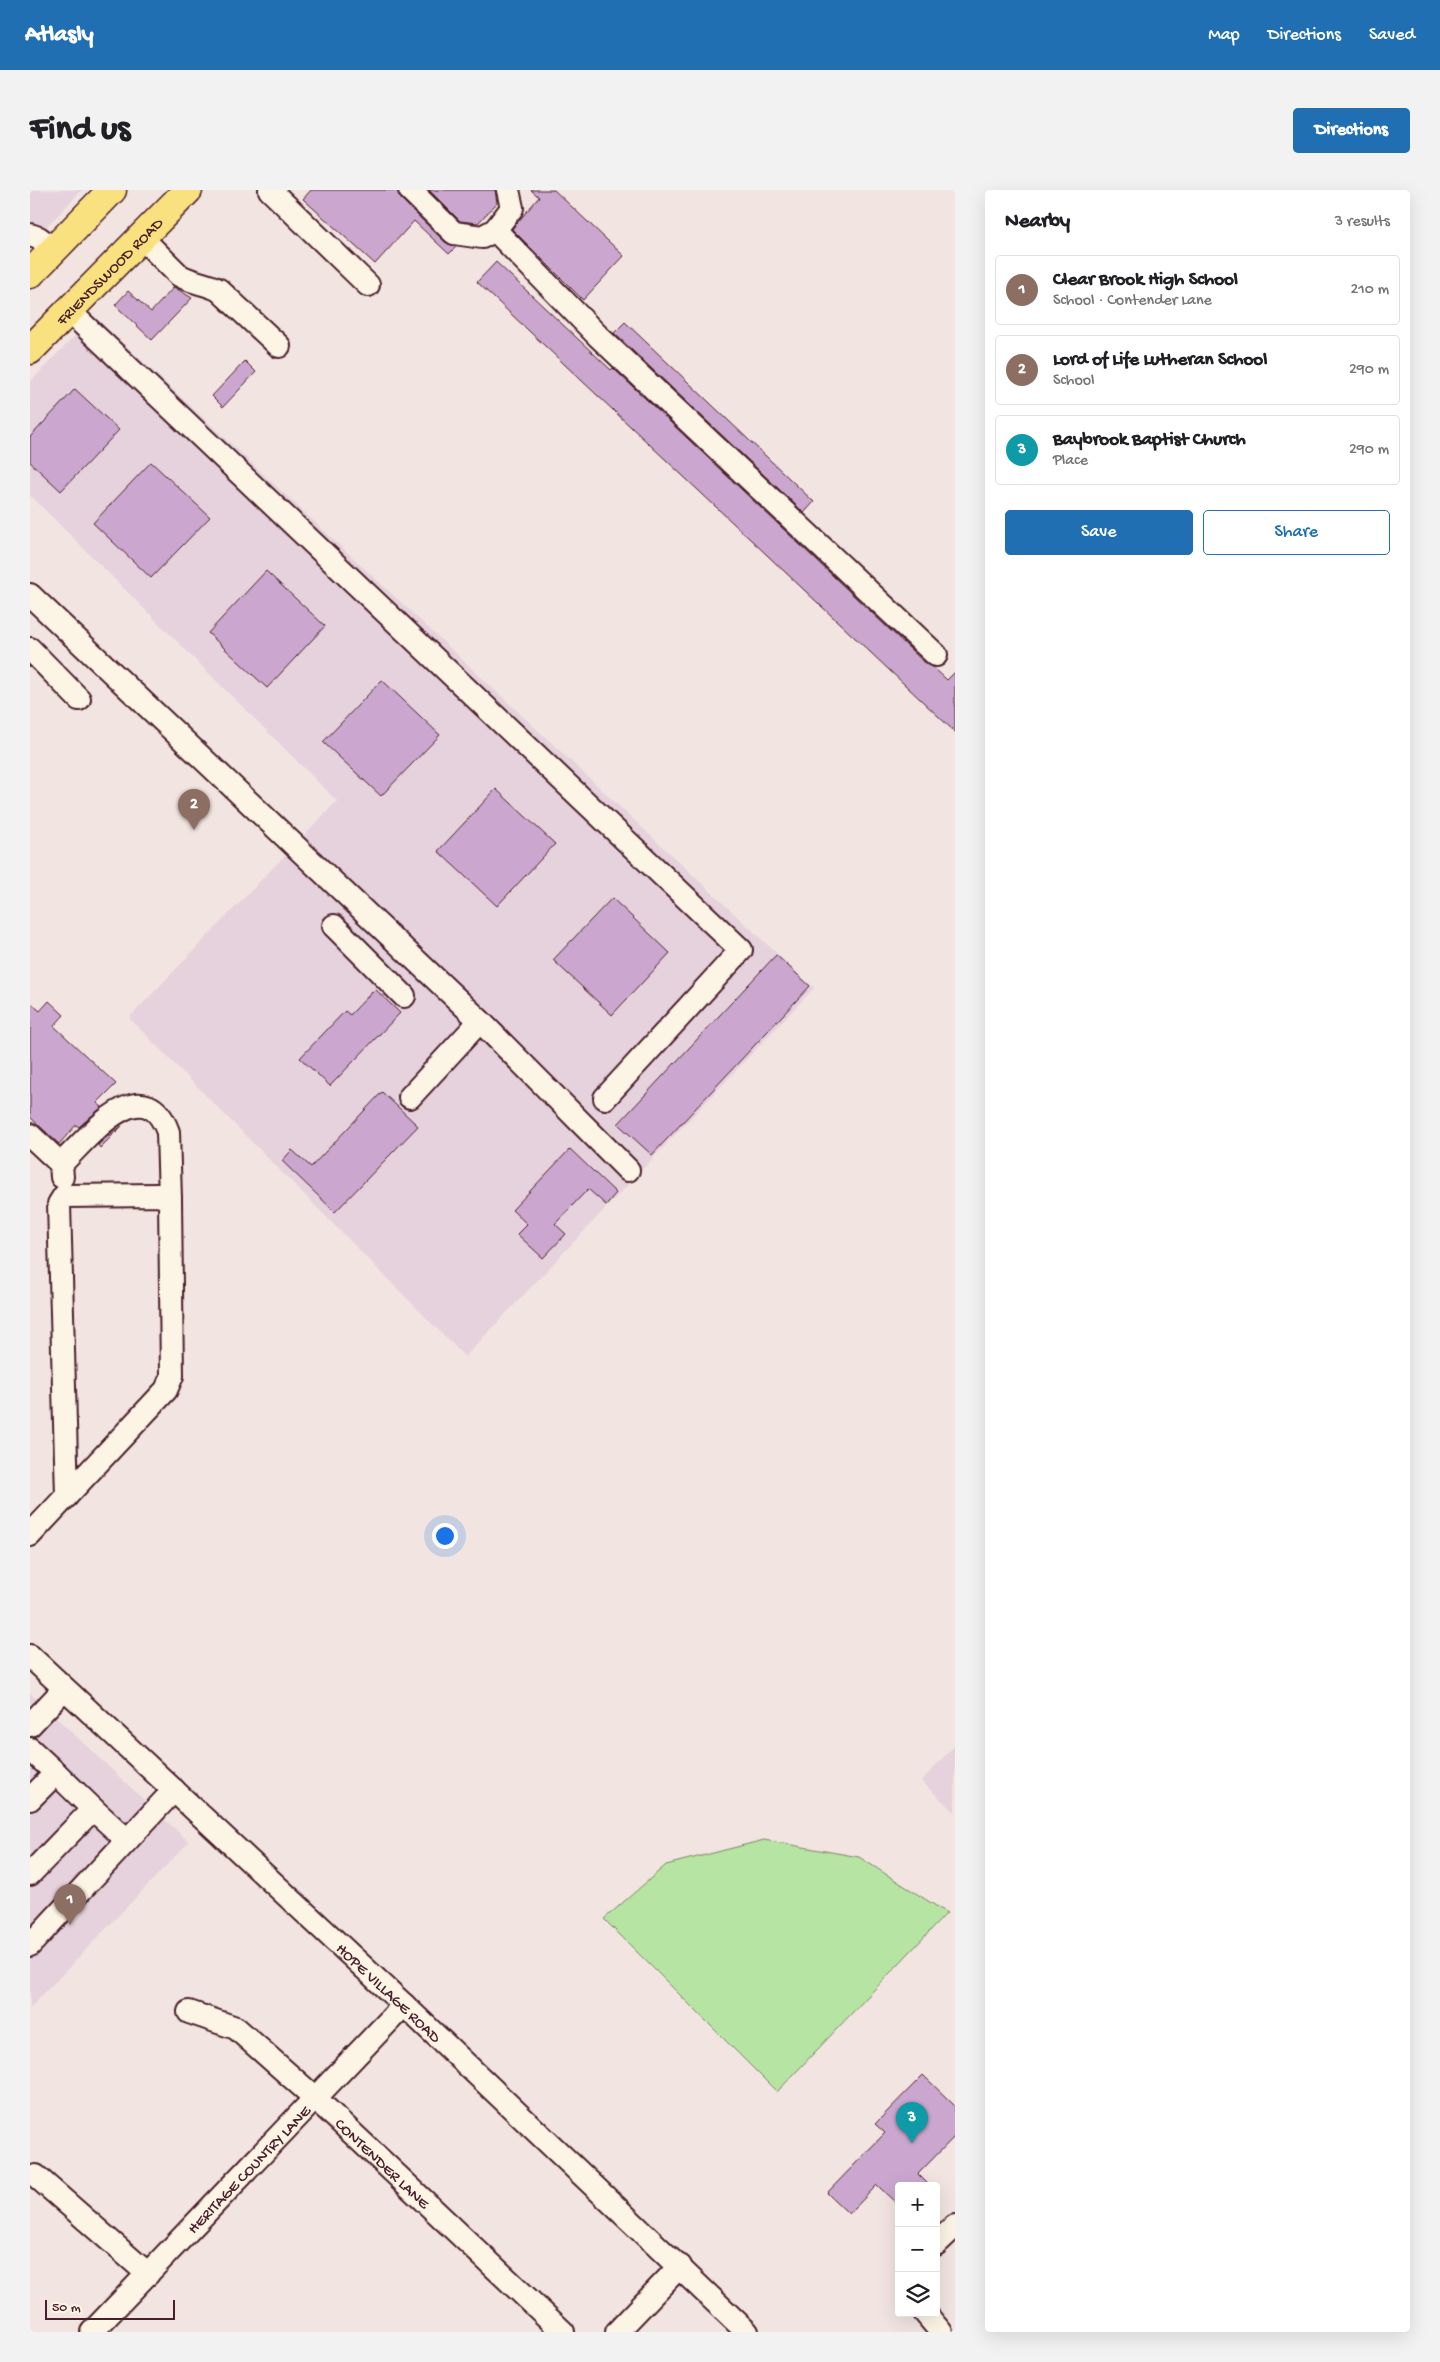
<!DOCTYPE html>
<meta charset="utf-8">
<style>
body{margin:0;font-family:"Gochi Hand",sans-serif;background:#f2f2f2;color:#202124}
.controls{position:absolute;right:15px;bottom:15px;display:grid;overflow:hidden;border-radius:5px;box-shadow:0 5px 20px #0002}
.controls button{width:45px;height:45px;display:grid;place-items:center;padding:0;border:0;border-bottom:1px solid #e0e0e0;background:#fff;color:#202124;font:25px sans-serif}
.scale{position:absolute;left:15px;bottom:12px;width:130px;box-sizing:border-box;padding-left:5px;border:2px solid #4a1f2b;border-top:0;font-size:14px;line-height:18px;white-space:nowrap;color:#4a1f2b;-webkit-text-stroke:4px #fcf5e5;paint-order:stroke}
.you{position:absolute;left:414px;top:1345px;width:18px;height:18px;margin:-12px;border:4px solid #fff;border-radius:50%;background:#1a73e8;box-shadow:0 0 0 8px #1a73e833}
.badge{display:grid;place-items:center;width:32px;height:32px;border-radius:50%;background:#1f6fb2;color:#fff;font-size:16px;font-weight:700}
.pin{position:absolute;translate:-50% -41px;filter:drop-shadow(0 1px 2px #0008)}
.pin::after{content:'';position:absolute;top:26px;width:18px;height:15px;background:inherit;clip-path:polygon(0 0,100% 0,50% 100%)}
.list{margin:0;padding:0;list-style:none}
h2{display:flex;justify-content:space-between;align-items:center;height:65px;margin:0;padding:0 20px;font-size:21px}
h2 small{font-size:16px;font-weight:400;color:#757577}
.list li{display:grid;grid-template-columns:32px 1fr auto;gap:15px;align-items:center;box-sizing:border-box;height:70px;margin:0 10px 10px;padding:0 10px;border:1px solid #e0e0e0;border-radius:5px}
.list b{display:block;font-size:19px;white-space:nowrap}
.list p{margin:0;font-size:16px;white-space:nowrap;color:#757577}
.list em{font-size:16px;font-style:normal;color:#757577}
.actions{display:flex;gap:10px;padding:15px 20px}
.actions a{flex:1;padding:11px 0;border:1px solid #1f6fb2;border-radius:5px;text-align:center;font-size:18px;color:#1f6fb2}
.actions .main{background:#1f6fb2;color:#fff}
.icon{flex:none;width:28px;height:28px;fill:none;stroke:currentColor;stroke-width:2;stroke-linecap:round;stroke-linejoin:round}
.map{position:relative;flex:none;width:925px;height:2142px;overflow:hidden;border-radius:5px}
header{display:flex;align-items:center;gap:30px;box-sizing:border-box;height:70px;padding:0 25px;background:#1f6fb2;color:#fff}
header strong{font-size:24px}
nav{display:flex;gap:28px;margin-inline-start:auto;font-size:18px}
.intro{display:flex;align-items:center;justify-content:space-between;box-sizing:border-box;height:120px;padding:0 30px}
h1{margin:0;font-size:35px}
.button{padding:12px 22px;border-radius:5px;background:#1f6fb2;color:#fff;font-size:18px;font-weight:700}
main{display:flex;gap:30px;padding:0 30px}
aside{flex:1;background:#fff;border-radius:5px;box-shadow:0 5px 20px #0002}
.map>svg:first-child{display:block}
</style>
<header>
<strong>Atlasly</strong>
<nav><a>Map</a><a>Directions</a><a>Saved</a></nav>
</header>
<div class="intro"><h1>Find us</h1><a class="button">Directions</a></div>
<main>
<div class="map">
<svg width="925" height="2142" viewBox="0 0 925 2142">
<rect width="100%" height="100%" fill="#f2e5e1"/>
<filter id="ink" filterUnits="userSpaceOnUse"><feTurbulence type="fractalNoise" baseFrequency=".02" numOctaves="2"/><feDisplacementMap in="SourceGraphic" scale="10" xChannelSelector="R" yChannelSelector="G"/><feConvolveMatrix kernelMatrix="1 2 1 2 8 2 1 2 1" color-interpolation-filters="sRGB"/></filter>
<g filter="url(#ink)">
<g fill="#e6d2dc">
<polygon points="0,0 52,0 0,54"/>
<polygon points="64,126 784,798 435,1167 99,828 307,611 0,305 0,192"/>
<polygon points="0,1503 159,1652 0,1818"/>
<polygon points="925,1555 925,1623 891,1591"/>
</g>
<polygon fill="#b6e4a3" stroke="#808267" points="734,1650 829,1667 917,1723 747,1902 574,1729 636,1675"/>
<g fill="#cba7cf" stroke="#4a1f2b">
<polygon points="281,0 367,0 371,9 415,52 426,57 419,64 384,31 345,74 273,9"/>
<polygon points="399,0 465,0 467,13 448,33 430,31"/>
<polygon points="501,0 524,0 594,66 553,110 482,39 509,7"/>
<polygon points="466,72 581,180 583,178 897,475 904,478 917,490 925,482 925,542 447,92"/>
<polygon points="144,97 162,108 122,150 85,115 98,101 121,122"/>
<polygon points="595,132 784,312 774,323 584,143"/>
<polygon points="215,171 226,182 193,217 182,206"/>
<polygon points="45,199 89,240 31,301 0,272 0,247"/>
<polygon points="121,272 180,327 121,388 63,333"/>
<polygon points="236,381 295,436 237,498 178,443"/>
<polygon points="352,490 410,545 351,606 293,552"/>
<polygon points="466,599 525,654 467,716 408,661"/>
<polygon points="582,708 640,763 582,825 523,770"/>
<polygon points="746,765 780,796 622,965 588,934"/>
<polygon points="345,799 370,823 300,896 270,868 315,821 320,825"/>
<polygon points="19,811 34,825 24,836 86,894 67,913 72,917 49,937 46,935 29,954 0,927 0,812 10,821"/>
<polygon points="352,902 388,936 305,1022 252,971 262,960 281,977"/>
<polygon points="92,936 70,958 68,955 78,946"/>
<polygon points="540,959 586,1003 576,1015 558,999 525,1034 536,1044 513,1068 487,1044 497,1034 482,1020"/>
<polygon points="893,1885 925,1916 925,1946 888,1984 900,1996 869,1996 869,2016 847,1995 819,2024 797,2003 855,1943 845,1934"/>
</g>
<g fill="none" stroke-linecap="round" stroke-linejoin="round">
<g stroke="#4a1f2b" stroke-width="26">
<g id="minor">
<polyline points="240,0 338,95"/>
<polyline points="380,0 424,43 452,47 465,40"/>
<polyline points="478,0 482,18 465,40 568,146 906,465"/>
<polyline points="0,45 9,48 24,59"/>
<path d="M111 47 149 85C162 93 176 93 189 100L249 156"/>
<polyline points="39,121 711,760 575,908"/>
<polyline points="0,405 450,831 598,980"/>
<polyline points="0,459 49,509"/>
<polyline points="304,736 374,806"/>
<polyline points="380,907 450,831"/>
<polyline points="0,945 31,974 32,987"/>
<path d="M31 974C56 950 114 875 138 942L140 1009"/>
<polyline points="0,1345 136,1200 142,1186 140,1009 128,1005 34,1006 29,1014 37,1306"/>
<path id="s1" d="M0 1466 374 1815 717 2142"/>
<polyline points="0,1535 34,1499"/>
<polyline points="0,1559 26,1583"/>
<polyline points="0,1609 26,1583 63,1619 0,1684"/>
<polyline points="63,1619 97,1650"/>
<polyline points="0,1755 144,1600"/>
<path id="s2" d="M159 1822 206 1838 285 1908 533 2142"/>
<polyline points="6,1986 118,2084"/>
<polyline points="906,2054 925,2036"/>
<polyline points="895,2123 911,2142"/>
<path id="s3" d="M62 2142 374 1815"/>
<polyline points="587,2142 650,2076"/>
</g>
</g>
<g stroke="#4a1f2b" stroke-width="31">
<g id="major">
<polyline points="0,84 82,0"/>
<path id="s4" d="M0 160 158 0"/>
</g>
</g>
<use href="#minor" stroke="#fcf5e5" stroke-width="22"/>
<use href="#major" stroke="#fae180" stroke-width="28"/>
</g>
</g>
<g text-anchor="middle" stroke-width="4" stroke-linejoin="round" paint-order="stroke">
<g font-size="16" fill="#4a1f2b" stroke="#fcf5e5">
<text dy="6" stroke="none"><textPath href="#s4" startOffset="112">FRIENDSWOOD ROAD</textPath></text>
<text dy="6" stroke="none"><textPath href="#s1" startOffset="492">HOPE VILLAGE ROAD</textPath></text>
<text dy="6" stroke="none"><textPath href="#s2" startOffset="249">CONTENDER LANE</textPath></text>
<text dy="6" stroke="none"><textPath href="#s3" startOffset="226">HERITAGE COUNTRY LANE</textPath></text>
</g>
</g>
</svg>
<div class="controls">
<button>+</button>
<button>−</button>
<button><svg class="icon" aria-label="layers" viewBox="0 0 24 24"><path d="M12 4l9 5-9 5-9-5zM3 14l9 5 9-5"/></svg></button>
</div>
<div class="scale">50 m</div>
<div class="you"></div>
<div class="pin badge" style="left:40px;top:1735px;background:#8d6e63">1</div>
<div class="pin badge" style="left:164px;top:640px;background:#8d6e63">2</div>
<div class="pin badge" style="left:882px;top:1953px;background:#0f9aa8">3</div>
</div>
<aside>
<h2>Nearby<small>3 results</small></h2>
<ul class="list">
<li><span class="badge" style="background:#8d6e63">1</span><div><b>Clear Brook High School</b><p>School · Contender Lane</p></div><em>210 m</em></li>
<li><span class="badge" style="background:#8d6e63">2</span><div><b>Lord of Life Lutheran School</b><p>School</p></div><em>290 m</em></li>
<li><span class="badge" style="background:#0f9aa8">3</span><div><b>Baybrook Baptist Church</b><p>Place</p></div><em>290 m</em></li>
</ul>
<div class="actions"><a class="main">Save</a><a>Share</a></div>
</aside>
</main>
